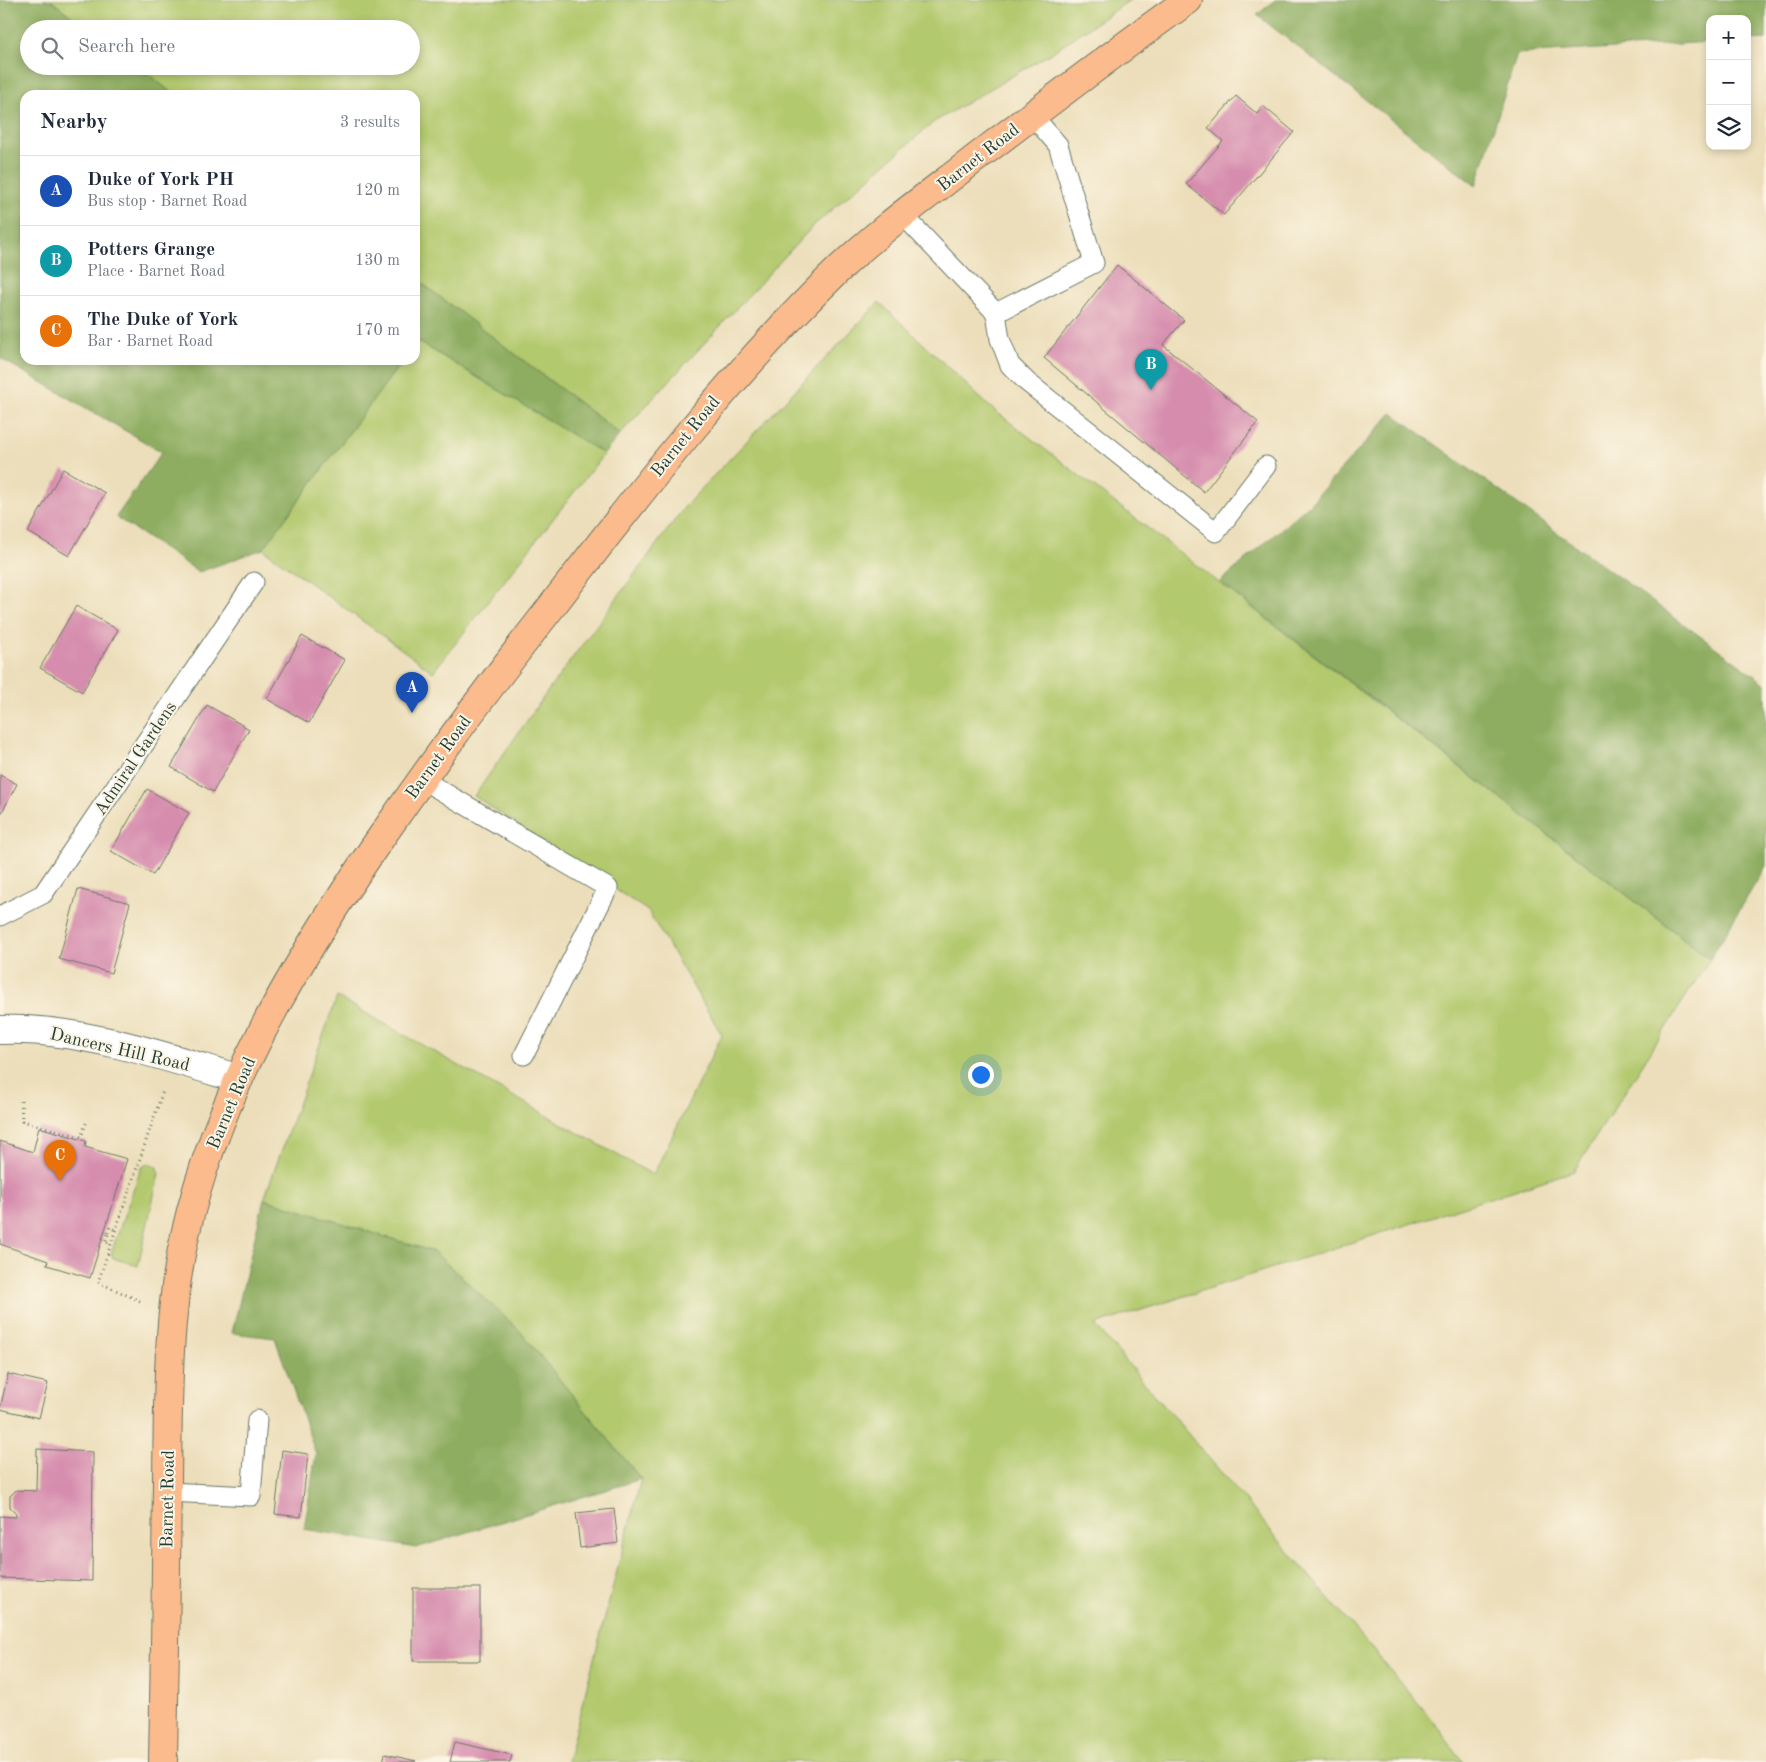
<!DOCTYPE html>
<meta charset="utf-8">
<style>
body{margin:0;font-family:"Old Standard TT",serif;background:#f2f2f3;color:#1f2937}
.controls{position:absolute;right:15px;top:15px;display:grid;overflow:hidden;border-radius:10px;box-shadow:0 2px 8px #0003}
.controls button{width:45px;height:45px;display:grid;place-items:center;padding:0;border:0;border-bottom:1px solid #e0e1e3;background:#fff;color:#1f2937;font:25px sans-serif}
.you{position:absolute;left:980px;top:1074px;width:18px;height:18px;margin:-12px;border:4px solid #fff;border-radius:50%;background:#1a73e8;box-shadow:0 0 0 8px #1a73e833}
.badge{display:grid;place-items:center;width:32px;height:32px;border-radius:50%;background:#7c3aed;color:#fff;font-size:16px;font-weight:700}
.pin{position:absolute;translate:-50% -41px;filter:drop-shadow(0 1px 2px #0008)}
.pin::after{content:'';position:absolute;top:26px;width:18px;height:15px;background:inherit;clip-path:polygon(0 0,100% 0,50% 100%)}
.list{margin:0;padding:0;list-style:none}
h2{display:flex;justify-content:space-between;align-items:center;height:65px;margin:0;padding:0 20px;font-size:21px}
h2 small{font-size:16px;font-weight:400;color:#747a83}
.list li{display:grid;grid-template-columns:32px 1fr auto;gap:15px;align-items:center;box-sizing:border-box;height:70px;padding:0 20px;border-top:1px solid #e0e1e3}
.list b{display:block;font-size:19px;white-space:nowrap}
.list p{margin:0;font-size:16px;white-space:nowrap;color:#747a83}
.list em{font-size:16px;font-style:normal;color:#747a83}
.icon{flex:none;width:28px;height:28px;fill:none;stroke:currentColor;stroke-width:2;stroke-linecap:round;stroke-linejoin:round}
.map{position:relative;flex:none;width:1766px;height:1762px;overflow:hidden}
.search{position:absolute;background:#fff;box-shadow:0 2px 8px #0003;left:20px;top:20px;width:400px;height:55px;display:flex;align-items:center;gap:12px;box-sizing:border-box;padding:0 18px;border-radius:28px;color:#747a83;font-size:19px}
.panel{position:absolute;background:#fff;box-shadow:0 2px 8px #0003;left:20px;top:90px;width:400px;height:275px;border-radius:15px}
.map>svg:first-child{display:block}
</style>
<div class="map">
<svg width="1766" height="1762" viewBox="0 0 1766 1762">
<rect width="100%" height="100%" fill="#fcf5e5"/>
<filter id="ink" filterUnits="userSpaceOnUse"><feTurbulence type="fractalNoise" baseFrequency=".02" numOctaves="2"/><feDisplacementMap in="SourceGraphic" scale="10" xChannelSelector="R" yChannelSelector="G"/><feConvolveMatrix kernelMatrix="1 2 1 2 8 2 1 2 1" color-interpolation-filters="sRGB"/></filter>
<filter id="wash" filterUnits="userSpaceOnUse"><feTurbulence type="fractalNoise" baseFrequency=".0096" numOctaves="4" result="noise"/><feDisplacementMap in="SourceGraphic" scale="20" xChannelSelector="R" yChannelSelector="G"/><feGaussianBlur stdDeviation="1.12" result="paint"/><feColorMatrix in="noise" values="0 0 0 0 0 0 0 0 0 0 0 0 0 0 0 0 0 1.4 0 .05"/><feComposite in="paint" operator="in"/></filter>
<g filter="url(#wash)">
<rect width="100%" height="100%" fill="#ecdeba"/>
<g fill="#b3c96e" stroke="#698351">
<polygon points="50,0 1130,0 1048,55 934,122 814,225 620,434 415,278 415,95 175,95 137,66 411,66 411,29 88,29"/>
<polygon points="879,302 990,407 1710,959 1574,1171 1095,1325 1425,1711 1463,1762 567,1762 641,1479 519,1330 434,1252 264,1199 337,997 653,1175 722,1035 648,911 474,796 550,688 686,505"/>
<polygon points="417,341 604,454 433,672 263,549 403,360 415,360 415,344"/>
<polygon points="148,1163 156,1166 159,1173 138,1266 113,1258 111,1253 141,1168"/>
</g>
<g fill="#8ead61" stroke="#56754a">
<polygon points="0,0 50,0 88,29 29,29 29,66 137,66 175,95 25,95 25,360 403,360 263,549 199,572 116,517 162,452 0,358"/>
<polygon points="1275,0 1766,0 1766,39 1747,40 1747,19 1710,19 1710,42 1517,54 1476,186 1257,15"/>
<polygon points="415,278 620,434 604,454 418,341 415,344"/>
<polygon points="1392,413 1766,684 1766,866 1710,959 1220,582 1309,505"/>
<polygon points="264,1199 434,1252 519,1330 641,1479 416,1548 304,1529 316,1454 275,1338 232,1333"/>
</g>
<g id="blocks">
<g fill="#d68cad">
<polygon points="1236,96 1257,114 1263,106 1294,132 1224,215 1186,184 1223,141 1208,128"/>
<polygon points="1117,265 1184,320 1163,345 1258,422 1204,492 1044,358"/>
<polygon points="63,469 105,493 69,556 28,532"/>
<polygon points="76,606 118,630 82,692 40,668"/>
<polygon points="302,636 345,660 309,723 267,699"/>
<polygon points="207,705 249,729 213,792 171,767"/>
<polygon points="0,775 17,784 0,816"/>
<polygon points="147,789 189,813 153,875 111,851"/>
<polygon points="78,889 130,903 111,973 59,959"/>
<polygon points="39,1127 86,1141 85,1147 127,1159 90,1278 47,1265 48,1261 0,1244 0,1141 33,1152"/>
<polygon points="8,1374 48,1383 39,1418 0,1409"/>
<polygon points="37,1449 93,1452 92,1581 0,1578 0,1516 16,1517 16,1513 10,1507 10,1496 16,1490 36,1491"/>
<polygon points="282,1450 308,1454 301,1517 275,1514"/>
<polygon points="614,1509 618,1543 580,1548 576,1513"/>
<rect x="413" y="1588" width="67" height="73"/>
<polygon points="455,1742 512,1755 510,1762 450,1762"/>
<polygon points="385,1754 416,1761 415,1762 383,1762"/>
</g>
</g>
</g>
<g filter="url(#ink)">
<use href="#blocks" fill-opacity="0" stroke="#677563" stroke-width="1"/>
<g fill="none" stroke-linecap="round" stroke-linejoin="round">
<g stroke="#677563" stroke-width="21">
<g id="service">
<polyline points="903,215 996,313 1094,263 1058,145 1032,115"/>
<polyline points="996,313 1000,339 1010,365 1027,382 1216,532 1266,466"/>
<polyline points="421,779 608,888 524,1055"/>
<polyline points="0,916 43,894 254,582"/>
<polyline points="167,1492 251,1496 257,1420"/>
</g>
</g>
<g stroke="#677563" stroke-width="30">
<path id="tertiary" d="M0 1030C74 1026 168 1057 239 1079"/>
</g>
<g stroke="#677563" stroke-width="30">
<path id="primary" d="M163 1762C165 1669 166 1575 167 1482 168 1400 167 1315 185 1235 217 1094 293 967 373 849 430 766 490 685 552 606 642 489 732 373 838 270 879 230 927 196 972 161 1044 106 1115 52 1188 0"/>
</g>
<g stroke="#677563" stroke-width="3" stroke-dasharray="1 4" stroke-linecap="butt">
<polyline points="21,1101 22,1121 81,1137 87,1121"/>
<polyline points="104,1232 108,1234 105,1242 111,1243"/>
<polyline points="108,1233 110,1227 115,1230"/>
<polyline points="140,1301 98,1282 163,1091"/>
</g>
<use href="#service" stroke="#fff" stroke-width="19"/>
<use href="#tertiary" stroke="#fff" stroke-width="28"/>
<use href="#primary" stroke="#fbbb8d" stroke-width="28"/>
</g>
</g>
<g text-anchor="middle" stroke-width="4" stroke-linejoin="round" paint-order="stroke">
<g font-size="18" fill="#1f3d34" stroke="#fcf5e5">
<text transform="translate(978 157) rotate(-38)" y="6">Barnet Road</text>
<text transform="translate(685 436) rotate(-51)" y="6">Barnet Road</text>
<text transform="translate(438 757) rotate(-54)" y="6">Barnet Road</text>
<text transform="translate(135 758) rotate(-56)" y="6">Admiral Gardens</text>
<text transform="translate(120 1049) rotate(13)" y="6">Dancers Hill Road</text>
<text transform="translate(231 1103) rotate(-67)" y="6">Barnet Road</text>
<text transform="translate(167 1499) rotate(-89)" y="6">Barnet Road</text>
</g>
</g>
</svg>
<div class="controls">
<button>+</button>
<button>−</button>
<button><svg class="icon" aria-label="layers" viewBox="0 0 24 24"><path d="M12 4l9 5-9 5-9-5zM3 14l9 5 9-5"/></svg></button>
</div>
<div class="you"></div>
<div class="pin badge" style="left:412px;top:713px;background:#1a4fb4">A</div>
<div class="pin badge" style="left:1151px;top:390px;background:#0f9aa8">B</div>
<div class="pin badge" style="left:60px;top:1181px;background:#e8710a">C</div>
<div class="search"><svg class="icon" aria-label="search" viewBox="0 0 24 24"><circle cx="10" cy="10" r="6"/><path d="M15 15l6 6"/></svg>Search here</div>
<section class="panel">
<h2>Nearby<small>3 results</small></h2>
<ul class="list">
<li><span class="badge" style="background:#1a4fb4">A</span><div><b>Duke of York PH</b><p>Bus stop · Barnet Road</p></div><em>120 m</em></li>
<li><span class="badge" style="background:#0f9aa8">B</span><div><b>Potters Grange</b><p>Place · Barnet Road</p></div><em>130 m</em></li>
<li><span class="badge" style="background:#e8710a">C</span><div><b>The Duke of York</b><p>Bar · Barnet Road</p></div><em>170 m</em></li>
</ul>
</section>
</div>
